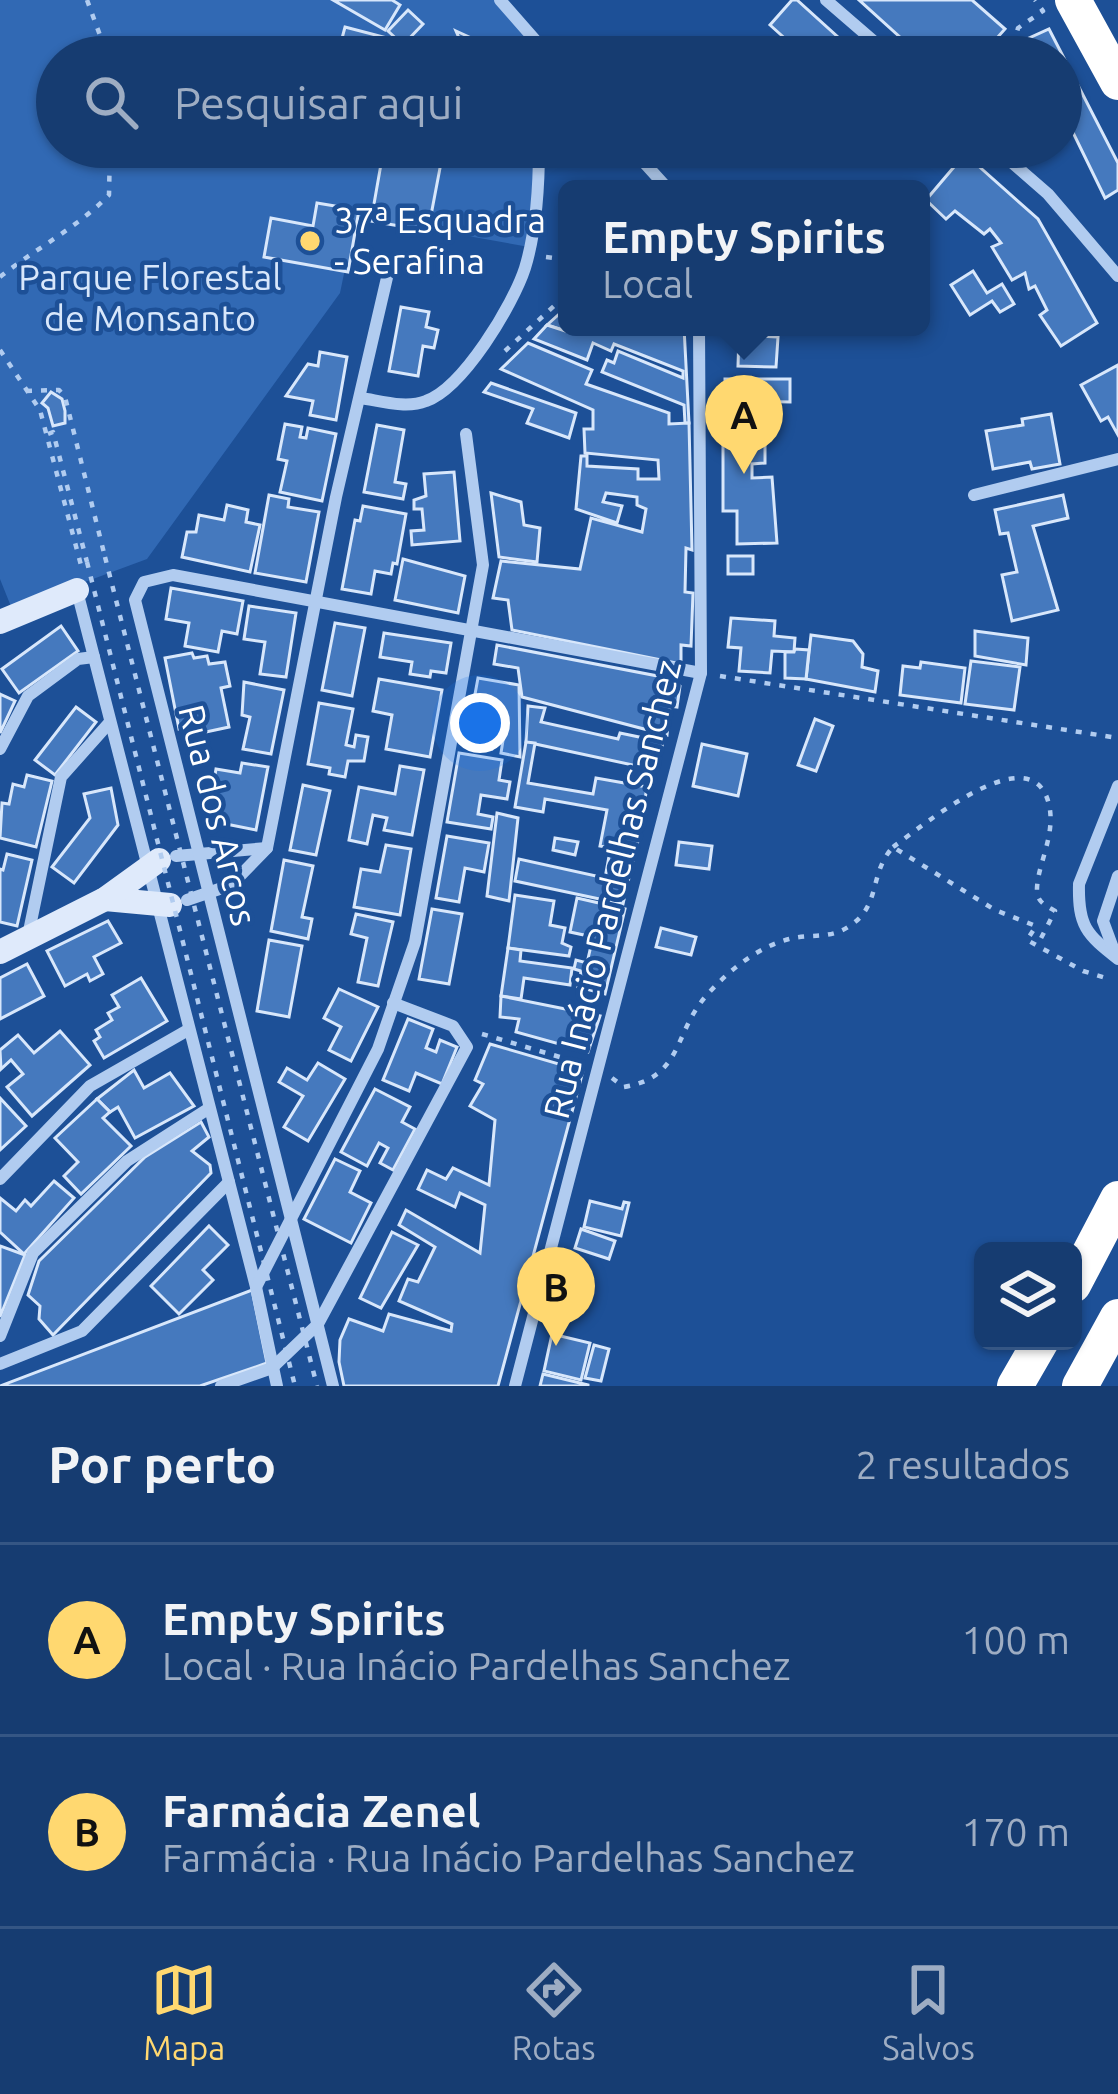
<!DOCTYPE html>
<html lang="pt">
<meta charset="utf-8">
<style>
body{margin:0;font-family:Ubuntu,sans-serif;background:#1f4376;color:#f1f3f6}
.controls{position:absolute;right:36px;bottom:36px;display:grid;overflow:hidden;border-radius:18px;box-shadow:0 3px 9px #0004}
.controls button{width:108px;height:108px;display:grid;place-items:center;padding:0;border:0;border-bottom:3px solid #355684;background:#163c71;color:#f1f3f6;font:60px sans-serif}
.you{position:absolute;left:480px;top:723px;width:42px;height:42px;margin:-30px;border:9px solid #fff;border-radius:50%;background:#1a73e8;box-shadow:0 0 0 18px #1a73e833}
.badge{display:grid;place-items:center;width:78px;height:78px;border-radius:50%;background:#ffd870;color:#111;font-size:39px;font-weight:700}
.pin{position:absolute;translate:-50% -99px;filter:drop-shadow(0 3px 6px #0008)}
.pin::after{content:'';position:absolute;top:63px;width:42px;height:36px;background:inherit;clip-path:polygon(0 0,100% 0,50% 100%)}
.popup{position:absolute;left:558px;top:180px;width:372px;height:156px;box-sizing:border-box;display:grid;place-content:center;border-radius:18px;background:#163c71;filter:drop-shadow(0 3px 9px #0005);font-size:39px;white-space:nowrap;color:#9eadc3}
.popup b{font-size:45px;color:#f1f3f6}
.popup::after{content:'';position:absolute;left:50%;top:100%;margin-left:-24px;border:24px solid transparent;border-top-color:#163c71}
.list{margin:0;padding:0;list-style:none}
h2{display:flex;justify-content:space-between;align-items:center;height:156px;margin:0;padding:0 48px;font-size:51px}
h2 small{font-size:39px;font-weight:400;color:#9eadc3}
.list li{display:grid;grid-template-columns:78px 1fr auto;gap:36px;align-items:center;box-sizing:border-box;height:192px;padding:0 48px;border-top:3px solid #355684}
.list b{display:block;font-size:45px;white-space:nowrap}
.list p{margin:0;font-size:39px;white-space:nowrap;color:#9eadc3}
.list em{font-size:39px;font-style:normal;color:#9eadc3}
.icon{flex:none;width:66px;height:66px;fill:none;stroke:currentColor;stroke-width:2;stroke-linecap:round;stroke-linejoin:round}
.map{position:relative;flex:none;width:1118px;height:1386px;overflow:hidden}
.search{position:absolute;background:#163c71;box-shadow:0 3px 9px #0004;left:36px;right:36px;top:36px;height:132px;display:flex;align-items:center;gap:30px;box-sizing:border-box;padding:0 42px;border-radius:66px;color:#9eadc3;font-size:45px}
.sheet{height:540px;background:#163c71}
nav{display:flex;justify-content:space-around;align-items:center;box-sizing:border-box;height:168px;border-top:3px solid #355684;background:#163c71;font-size:33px;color:#9eadc3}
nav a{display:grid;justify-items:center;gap:6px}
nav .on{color:#ffd870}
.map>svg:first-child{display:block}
</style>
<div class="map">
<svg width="1118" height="1386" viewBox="0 0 1118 1386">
<rect width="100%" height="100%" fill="#1d5097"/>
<polygon fill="#3169b4" points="0,0 503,0 531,34 537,57 57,57 57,147 543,147 529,247 356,216 340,293 147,559 12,609 0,579"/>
<g fill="#4579be" stroke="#d8e7fb" stroke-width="3">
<polygon points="333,0 392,0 400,5 385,30"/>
<polygon points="792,0 797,0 860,57 790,57 783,50 790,43 770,25"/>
<polygon points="859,0 972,0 1005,29 980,57 922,57"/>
<polygon points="408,10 423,24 403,45 388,31"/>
<polygon points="345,27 395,40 391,57 337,57"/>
<polygon points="1049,29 1118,163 1118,190 1105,198 1061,108 1061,57 1036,57 1027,39"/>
<polygon points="456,31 478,41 462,45"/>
<polygon points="384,147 444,147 428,231 371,221"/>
<polygon points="901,147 938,147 921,165"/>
<polygon points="965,154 1038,219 1097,323 1061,346 1040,315 1047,310 1035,286 1029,289 1025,273 1012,280 992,247 1001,243 990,229 984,234 955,211 946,219 926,200"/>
<polygon points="317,203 359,210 348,272 264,257 271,218 313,226"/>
<polygon points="973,271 987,293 1002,284 1014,304 1000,312 992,301 970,315 951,285"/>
<polygon points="401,307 429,312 426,327 438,330 434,348 423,346 418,376 389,371"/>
<polygon points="567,307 563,330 547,325"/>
<polygon points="547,325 568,332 570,327 684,327 689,423 685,423 684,405 602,372 607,360 614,363 618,351 683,378 683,371 614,344 611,351 593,343 587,360 534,339"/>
<polygon points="739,335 778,337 776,367 738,366"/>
<polygon points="528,343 592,370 586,384 669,413 669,424 689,423 692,550 686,548 685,592 693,593 691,646 681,645 681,664 512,630 508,600 493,598 501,561 580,569 591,518 642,532 646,509 637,505 637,497 606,493 603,502 622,506 617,523 576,509 581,456 587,456 587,466 638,469 638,479 659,479 658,460 585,453 584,429 593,429 593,410 501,369"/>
<polygon points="320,352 347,357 336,420 310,415 313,401 286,396 308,364 318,366"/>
<polygon points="1118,365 1118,435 1108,417 1101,421 1081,385"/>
<polygon points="725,379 790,379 790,402 725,401"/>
<polygon points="491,383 576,413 569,438 527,423 533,409 484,392"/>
<polygon points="51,392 62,399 65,411 65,423 53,426 48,408 42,403"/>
<polygon points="723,411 765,411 765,463 752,464 752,478 772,477 777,543 737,544 737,511 723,511"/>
<polygon points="1051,414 1060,464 1032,469 1030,462 993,469 986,431 1023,425 1022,419"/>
<polygon points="285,424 302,427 300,437 306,438 308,428 336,434 322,501 280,492 287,461 278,459"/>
<polygon points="377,425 404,430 395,482 406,484 403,499 364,492"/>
<polygon points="454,472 460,541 412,545 411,531 424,530 422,509 414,509 414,500 426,496 424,474"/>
<polygon points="491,493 521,502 524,525 540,528 537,562 499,557"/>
<polygon points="269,495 289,499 288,507 319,512 306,582 255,573"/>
<polygon points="1063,495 1068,518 1033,526 1058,610 1012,621 1002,575 1017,572 1008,533 1000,534 995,510"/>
<polygon points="227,505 248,510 246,522 260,525 250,572 182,557 187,532 196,532 199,515 224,520"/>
<polygon points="363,506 406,514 397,564 393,563 391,574 375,571 371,594 342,589 355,520 360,521"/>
<rect x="728" y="556" width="25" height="18"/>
<polygon points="403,559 465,576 458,613 395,600"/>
<polygon points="171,588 243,601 237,634 222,631 218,652 185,646 189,623 166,619"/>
<polygon points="249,606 296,613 286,677 260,674 265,642 244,639"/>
<polygon points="731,618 775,621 774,636 795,638 794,652 772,651 770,673 739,671 741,648 728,647"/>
<polygon points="335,623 365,628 352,696 322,690"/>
<polygon points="61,626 78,651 19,693 2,669"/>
<polygon points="975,631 1028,638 1026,665 975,656"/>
<polygon points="384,633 451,643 446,673 431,671 430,677 410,674 412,662 380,657"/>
<polygon points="811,635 853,641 863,654 862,667 878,671 875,692 806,679"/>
<polygon points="497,645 673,679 680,686 677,707 670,706 667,735 522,697 518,668 494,664"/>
<polygon points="795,649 809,650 806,679 785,678 785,652 794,652"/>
<polygon points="192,653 194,658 207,656 209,664 225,662 230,686 221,688 229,727 206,732 204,724 179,729 165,658"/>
<polygon points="971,661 1020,667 1014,710 965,704"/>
<polygon points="921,662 965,668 961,703 900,695 903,666 920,668"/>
<polygon points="478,678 519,685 520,757 501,753 504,734 496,735 492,749 466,743"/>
<polygon points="379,679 442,690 430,757 386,749 392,715 373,711"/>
<polygon points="244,682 284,690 271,754 243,749 250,717 242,715"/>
<polygon points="0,694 15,701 0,733"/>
<polygon points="319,703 353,709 346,745 354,747 356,735 368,737 364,761 348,761 345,777 329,774 330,768 308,764"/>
<polygon points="528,706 545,708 541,722 618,739 620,733 663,742 656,770 526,742"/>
<polygon points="76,707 96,722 55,775 35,760"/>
<polygon points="815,719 833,726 816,771 798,765"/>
<polygon points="526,742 535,743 528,783 593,794 596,778 647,787 636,852 600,846 607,810 545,799 543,812 515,807"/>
<polygon points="702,744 747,754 738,796 693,786"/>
<polygon points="459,753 502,760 499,780 510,782 507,799 481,795 478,814 493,817 491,829 447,822"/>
<polygon points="242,763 268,767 256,830 216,822 220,801 216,800 218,788 213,787 216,769 240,773"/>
<polygon points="400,766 424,770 412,835 384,830 387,818 373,815 367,844 349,840 359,787 395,794"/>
<polygon points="27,775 52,781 36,847 0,838 2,803 9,804 13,784 24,787"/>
<polygon points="303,785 330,791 316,855 290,850"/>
<polygon points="111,788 118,825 74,883 52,867 90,818 84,794"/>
<polygon points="497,813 518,818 509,901 487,896"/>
<polygon points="447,836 489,843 484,872 465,868 459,902 436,898"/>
<polygon points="555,838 578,842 575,855 553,850"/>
<polygon points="679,842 712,846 709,869 676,865"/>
<polygon points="386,845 411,849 400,915 354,907 361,869 380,872"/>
<polygon points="610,851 634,856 623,904 515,881 519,859 605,878"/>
<polygon points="7,854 32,860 17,926 0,922 0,869 3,870"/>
<polygon points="284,860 313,866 302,917 312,919 308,939 271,931"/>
<polygon points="515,895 554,901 550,925 565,928 562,943 571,947 569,956 508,948"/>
<polygon points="577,898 625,909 605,994 578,987 581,971 574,969 576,960 587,963 593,937 570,932"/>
<polygon points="432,909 462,914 449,984 419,979"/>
<polygon points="356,914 393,922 378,986 358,982 367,938 351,934"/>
<polygon points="108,921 121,943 94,957 103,974 90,981 87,974 65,986 47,951"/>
<polygon points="661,928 696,937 691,955 656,947"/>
<polygon points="269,940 302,946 289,1017 257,1011"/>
<polygon points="508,948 521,950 520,961 572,968 570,985 524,978 521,999 501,996"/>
<polygon points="27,964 44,996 0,1019 0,978"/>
<polygon points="141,978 167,1021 104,1058 94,1041 100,1037 96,1030 112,1020 108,1013 119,1007 112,995"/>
<polygon points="339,989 378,1007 351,1061 329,1050 341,1027 324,1018"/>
<polygon points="501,996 600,1016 588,1052 516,1032 519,1019 500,1017"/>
<polygon points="408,1019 433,1029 426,1048 436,1052 440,1040 457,1047 442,1084 416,1073 409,1091 383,1080"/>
<polygon points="60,1031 90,1065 32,1116 7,1087 23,1074 11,1060 1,1069 0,1050 18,1035 34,1053"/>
<polygon points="490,1044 583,1071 498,1386 344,1386 339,1362 340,1340 349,1319 383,1331 389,1314 451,1331 452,1324 399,1301 408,1279 418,1282 435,1247 399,1225 406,1210 480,1253 485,1205 460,1193 455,1207 418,1189 427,1170 446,1179 453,1168 489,1185 495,1120 470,1106 483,1084 475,1080"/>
<polygon points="318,1063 345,1079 308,1141 284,1127 303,1096 279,1082 287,1068 307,1080"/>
<polygon points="134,1070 144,1088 170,1073 194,1106 135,1138 118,1107 110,1112 97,1099"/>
<polygon points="375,1089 410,1107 402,1122 415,1129 393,1170 380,1163 388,1148 379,1143 367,1166 341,1152"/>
<polygon points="0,1098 26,1126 0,1150"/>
<polygon points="97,1099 110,1112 103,1118 131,1146 81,1194 64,1176 78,1162 55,1138"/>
<polygon points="201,1122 209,1137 192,1151 210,1165 211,1173 53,1335 39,1319 40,1306 28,1295 39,1261 145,1157"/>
<polygon points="335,1159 360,1171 350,1192 371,1203 351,1243 304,1219"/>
<polygon points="54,1181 74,1198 24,1254 0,1232 0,1198 16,1211 25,1200 31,1206"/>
<polygon points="590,1201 622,1209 624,1202 629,1203 621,1236 584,1227"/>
<polygon points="209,1226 228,1245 203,1270 213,1280 179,1314 151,1286"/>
<polygon points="581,1229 615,1241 609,1259 575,1248"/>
<polygon points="392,1232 418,1245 381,1308 360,1298"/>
<polygon points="0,1246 25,1255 0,1317"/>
<polygon points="252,1290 267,1363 200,1386 0,1386"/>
<polygon points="552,1334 590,1343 581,1380 544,1371"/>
<polygon points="594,1345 609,1349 601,1381 585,1378"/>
<polygon points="543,1374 588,1385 588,1386 540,1386"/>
</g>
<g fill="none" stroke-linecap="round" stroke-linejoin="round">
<g stroke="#b1ccf0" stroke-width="4.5" stroke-dasharray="6 9" stroke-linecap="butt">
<polyline points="87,0 108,57"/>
<polyline points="1028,57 1016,36 1018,28 1043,11 1035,0"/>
<polyline points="546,257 554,258 554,251"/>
<path d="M0 277C36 248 77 228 109 195L110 147"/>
<polyline points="0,350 40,410 82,569"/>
<polyline points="505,351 567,294"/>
<polyline points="26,391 59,390 65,397 105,557"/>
<polyline points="48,434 53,432 87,562"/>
<polyline points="720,676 1118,738"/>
<path d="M893 847C924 825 1038 729 1050 810 1054 840 1036 868 1037 892 1038 903 1047 906 1055 911L1038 944"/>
<polyline points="482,1034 580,1063"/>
<path d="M612 1078 624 1087C683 1077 673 1034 706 996 727 972 757 947 789 939 812 933 831 940 851 925 881 905 869 873 893 847L995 910 1036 926 1027 940 1083 971 1106 978"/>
</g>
<g stroke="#b1ccf0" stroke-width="12">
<polyline points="500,0 550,57"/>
<polyline points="826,0 892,57"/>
<polyline points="630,147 668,189"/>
<polyline points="994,147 1048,194 1118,276"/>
<path d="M361 398C381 401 406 409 426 401 463 388 513 305 525 268 536 232 539 185 539 147"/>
<polyline points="974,495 1118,459"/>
<polyline points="77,591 256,1287 277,1386"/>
<polyline points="0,749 28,696 78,659 94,657"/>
<path d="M1118 786 1079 884C1078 926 1086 934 1118 959"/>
<polyline points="176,856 267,848"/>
<polyline points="187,900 231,885 267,848 336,497 389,269"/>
<polyline points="28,936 61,777 110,722"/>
<polyline points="1116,956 1103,921 1118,876"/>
<polyline points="0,1179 90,1086 188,1030"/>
<polyline points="256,1287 378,1049 415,942 483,565 466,434"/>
<polyline points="0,1336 33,1253 127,1161 208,1109"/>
<polyline points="0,1364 82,1331 229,1182"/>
<polyline points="221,1386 272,1368 318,1324 467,1047 453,1026 393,1003"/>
<polyline points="333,1386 135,600 144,582 173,575 701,673"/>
<polyline points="515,1386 701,673 699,327"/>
</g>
<g stroke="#dfeafb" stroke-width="24">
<polyline points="0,622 77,590"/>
<polyline points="105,899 170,905"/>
<polyline points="0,952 105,899 159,860"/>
</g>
<g stroke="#fff" stroke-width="36">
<polyline points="1073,0 1118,82"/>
<polyline points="1073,1285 1118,1199"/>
<polyline points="1015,1386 1041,1341"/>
<polyline points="1080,1386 1118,1317"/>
</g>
<g stroke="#b1ccf0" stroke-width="4.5" stroke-dasharray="6 9" stroke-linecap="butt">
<polyline points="105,557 317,1386"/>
<polyline points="87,562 295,1386"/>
</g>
</g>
<circle fill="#ffd870" stroke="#1d5097" stroke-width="4.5" cx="310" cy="241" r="12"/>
<g text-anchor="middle" stroke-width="9" stroke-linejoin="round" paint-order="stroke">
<g font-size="36" fill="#fff" stroke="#1d5097" text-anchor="start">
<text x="334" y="233">37ª Esquadra<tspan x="334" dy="41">- Serafina</tspan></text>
</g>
<g font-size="36" fill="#d8e7fb" stroke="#1d5097">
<text x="150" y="290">Parque Florestal<tspan x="150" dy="41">de Monsanto</tspan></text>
</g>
<g font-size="36" fill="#fff" stroke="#1d5097">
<text transform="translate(218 815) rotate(76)" y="13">Rua dos Arcos</text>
<text transform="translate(612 889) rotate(-76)" y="13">Rua Inácio Pardelhas Sanchez</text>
</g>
</g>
</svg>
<div class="controls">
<button><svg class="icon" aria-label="layers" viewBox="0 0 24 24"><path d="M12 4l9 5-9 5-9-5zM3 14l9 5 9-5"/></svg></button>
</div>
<div class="you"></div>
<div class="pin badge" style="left:744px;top:474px">A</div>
<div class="popup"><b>Empty Spirits</b>Local</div>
<div class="pin badge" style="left:556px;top:1346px">B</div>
<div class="search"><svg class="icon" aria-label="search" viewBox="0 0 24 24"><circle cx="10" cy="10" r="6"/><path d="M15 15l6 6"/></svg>Pesquisar aqui</div>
</div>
<section class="sheet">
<h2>Por perto<small>2 resultados</small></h2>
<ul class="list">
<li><span class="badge">A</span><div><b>Empty Spirits</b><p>Local · Rua Inácio Pardelhas Sanchez</p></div><em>100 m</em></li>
<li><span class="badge">B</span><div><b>Farmácia Zenel</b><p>Farmácia · Rua Inácio Pardelhas Sanchez</p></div><em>170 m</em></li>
</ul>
</section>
<nav>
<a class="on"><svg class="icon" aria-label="map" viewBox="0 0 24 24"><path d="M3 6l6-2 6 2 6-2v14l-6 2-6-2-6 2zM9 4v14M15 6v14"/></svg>Mapa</a>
<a><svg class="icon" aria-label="directions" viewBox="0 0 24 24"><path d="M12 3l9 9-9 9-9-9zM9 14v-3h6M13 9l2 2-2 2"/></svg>Rotas</a>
<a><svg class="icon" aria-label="saved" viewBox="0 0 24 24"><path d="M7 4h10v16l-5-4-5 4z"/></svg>Salvos</a>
</nav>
